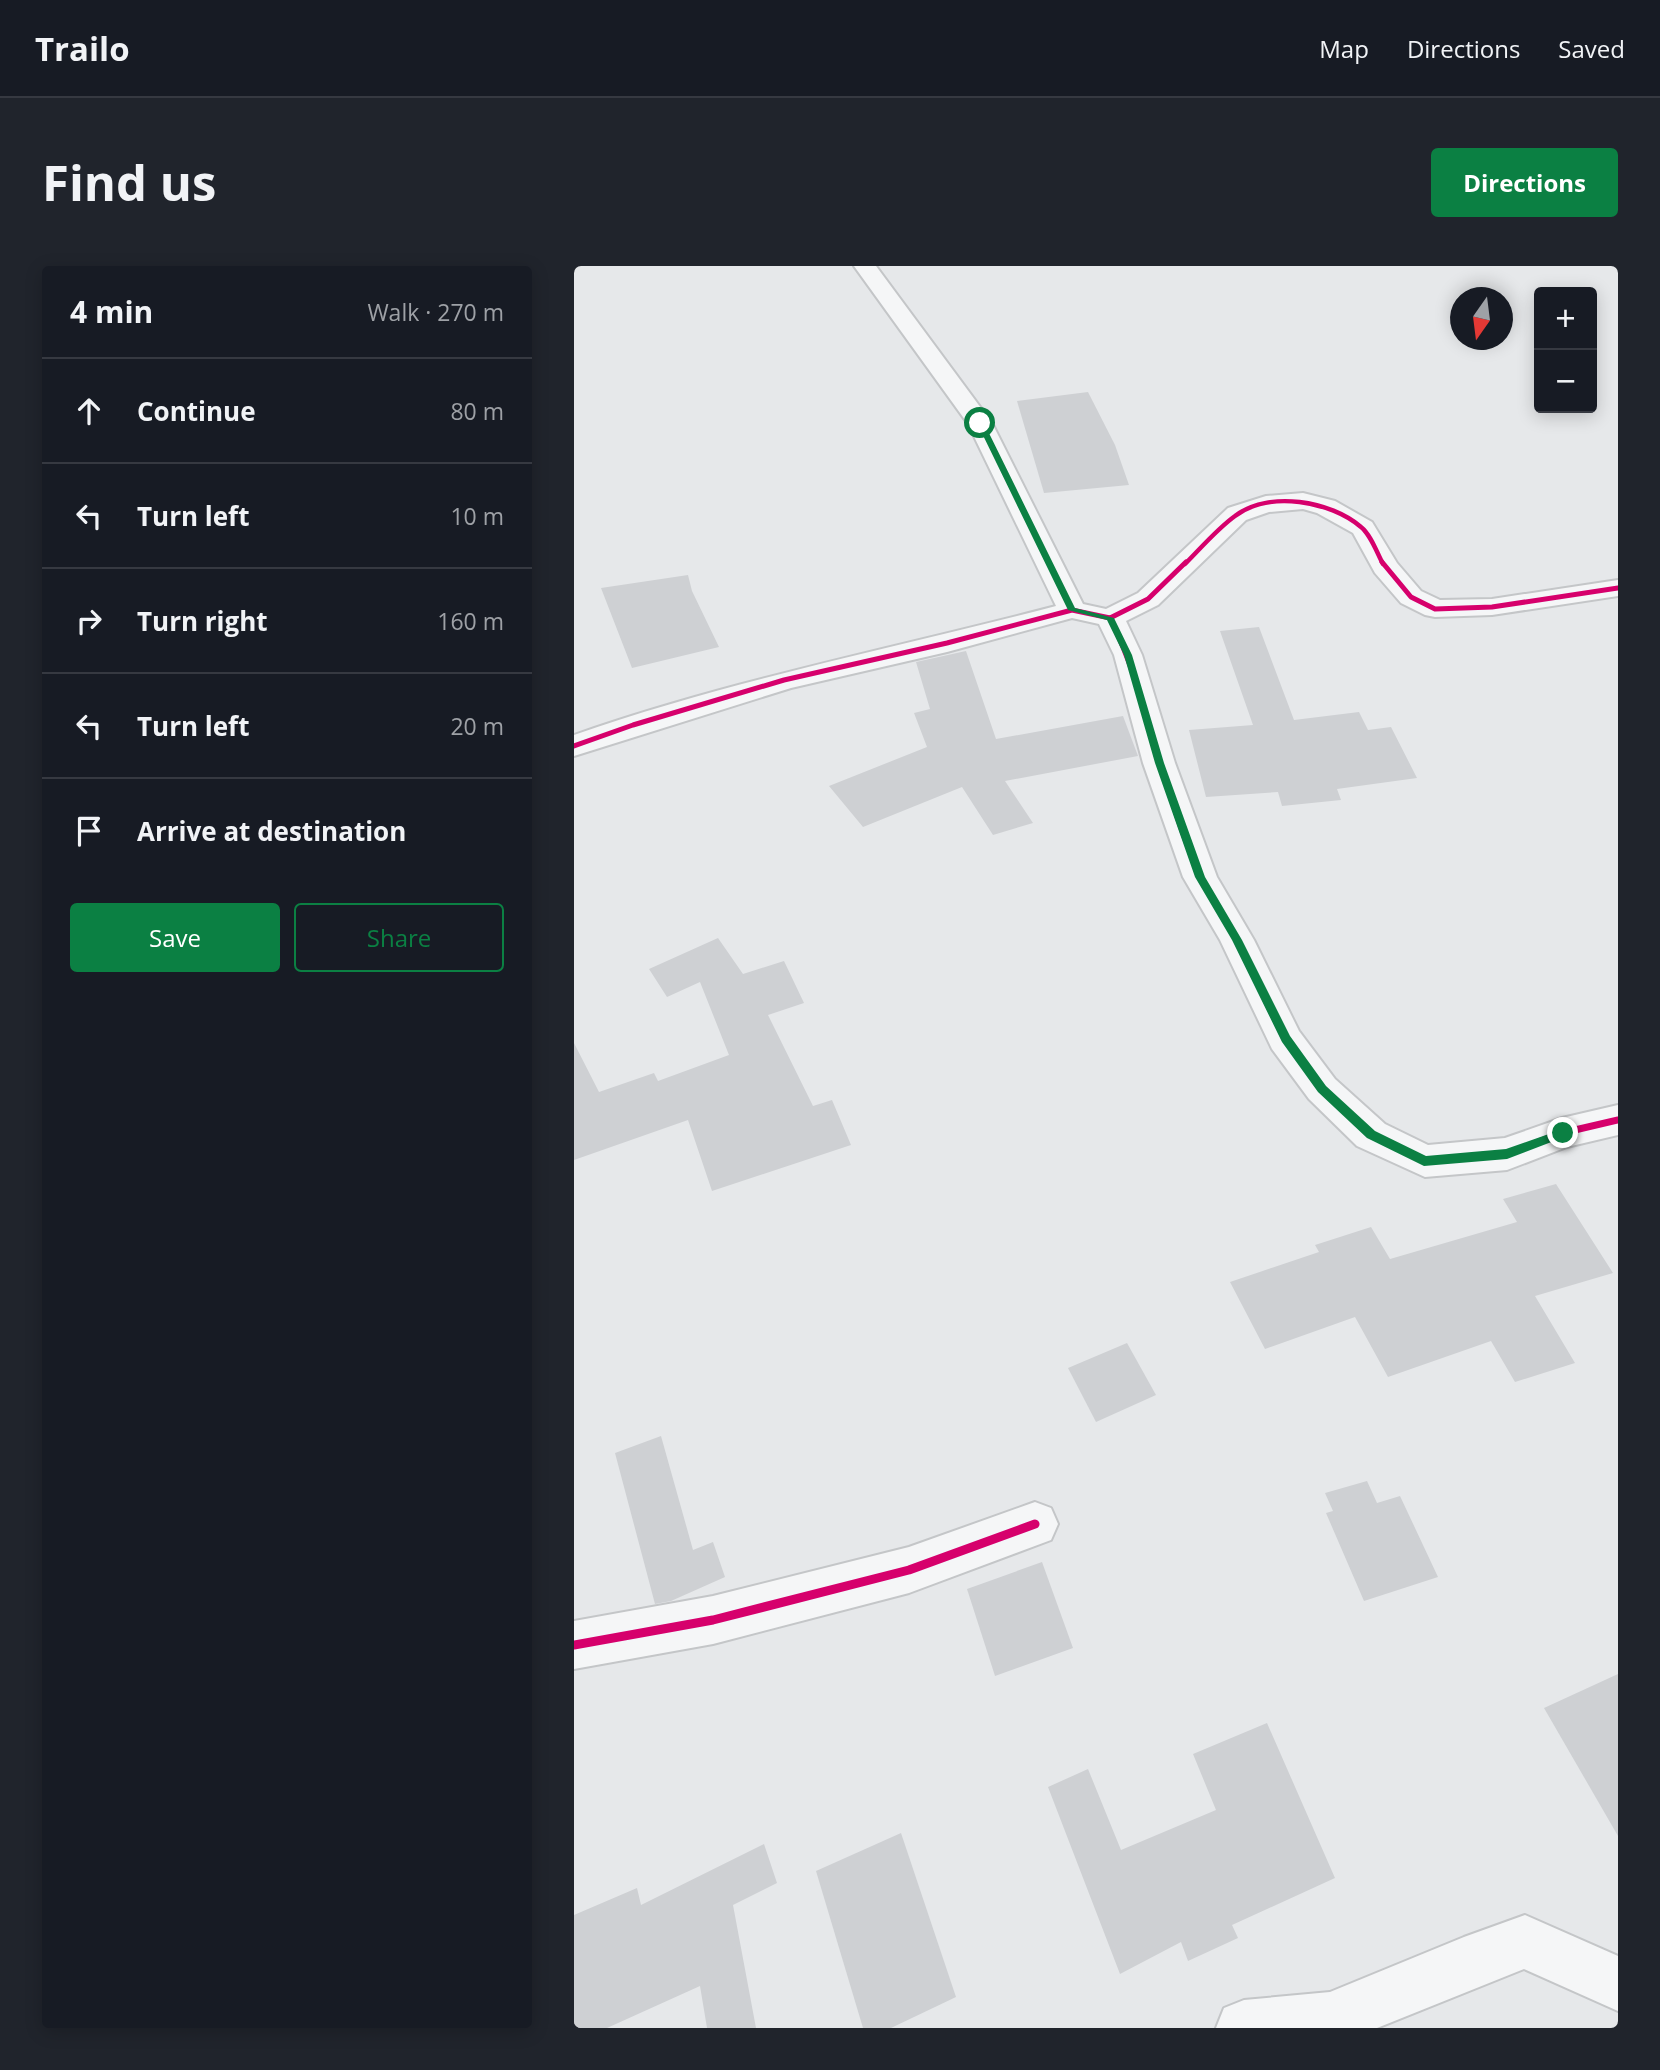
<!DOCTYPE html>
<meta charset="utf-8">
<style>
body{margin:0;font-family:"Open Sans",sans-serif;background:#20242c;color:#f1f3f6}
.controls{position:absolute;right:21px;top:21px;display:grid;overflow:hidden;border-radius:7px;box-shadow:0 4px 18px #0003}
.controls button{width:63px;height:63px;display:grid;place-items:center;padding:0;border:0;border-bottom:2px solid #363941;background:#171b24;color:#f1f3f6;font:35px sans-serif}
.compass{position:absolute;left:876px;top:21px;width:63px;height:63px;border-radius:50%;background:#171b24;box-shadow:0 4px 18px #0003;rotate:194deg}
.stop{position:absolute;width:21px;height:21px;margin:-16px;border:5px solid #0b8043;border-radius:50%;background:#fff}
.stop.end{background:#0b8043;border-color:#fff;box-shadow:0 2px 7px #0008}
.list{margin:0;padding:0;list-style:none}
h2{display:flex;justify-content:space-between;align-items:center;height:91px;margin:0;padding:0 28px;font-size:30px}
h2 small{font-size:23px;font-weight:400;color:#9ea1a6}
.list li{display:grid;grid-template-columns:46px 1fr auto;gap:21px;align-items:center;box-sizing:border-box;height:105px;padding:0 28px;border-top:2px solid #363941}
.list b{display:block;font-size:26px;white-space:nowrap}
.list em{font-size:23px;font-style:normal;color:#9ea1a6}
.actions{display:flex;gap:14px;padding:21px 28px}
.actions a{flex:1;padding:16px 0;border:2px solid #0b8043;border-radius:7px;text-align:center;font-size:24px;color:#0b8043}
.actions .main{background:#0b8043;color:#fff}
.icon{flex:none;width:38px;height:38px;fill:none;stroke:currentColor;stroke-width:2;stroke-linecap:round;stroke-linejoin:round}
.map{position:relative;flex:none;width:1044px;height:1762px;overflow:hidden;border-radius:7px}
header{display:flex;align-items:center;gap:42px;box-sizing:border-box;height:98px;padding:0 35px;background:#171b24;border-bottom:2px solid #363941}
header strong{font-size:33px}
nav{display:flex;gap:38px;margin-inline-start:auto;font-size:24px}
.intro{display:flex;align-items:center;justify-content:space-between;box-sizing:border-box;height:168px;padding:0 42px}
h1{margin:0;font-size:49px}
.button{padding:18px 32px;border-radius:7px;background:#0b8043;color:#fff;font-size:24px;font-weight:700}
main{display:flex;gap:42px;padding:0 42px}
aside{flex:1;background:#171b24;border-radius:7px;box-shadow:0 4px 18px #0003}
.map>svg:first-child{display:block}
</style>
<header>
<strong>Trailo</strong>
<nav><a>Map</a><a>Directions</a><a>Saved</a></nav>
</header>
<div class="intro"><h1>Find us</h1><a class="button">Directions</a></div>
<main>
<aside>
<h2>4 min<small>Walk · 270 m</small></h2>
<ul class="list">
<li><svg class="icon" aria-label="ahead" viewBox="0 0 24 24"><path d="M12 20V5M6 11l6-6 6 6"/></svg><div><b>Continue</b></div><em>80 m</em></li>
<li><svg class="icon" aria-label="left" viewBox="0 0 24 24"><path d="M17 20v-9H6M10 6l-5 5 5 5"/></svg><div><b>Turn left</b></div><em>10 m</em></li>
<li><svg class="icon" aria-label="right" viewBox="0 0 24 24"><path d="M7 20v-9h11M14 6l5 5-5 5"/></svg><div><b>Turn right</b></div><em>160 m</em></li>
<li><svg class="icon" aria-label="left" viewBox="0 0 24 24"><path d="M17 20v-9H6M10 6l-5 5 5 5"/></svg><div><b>Turn left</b></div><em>20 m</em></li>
<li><svg class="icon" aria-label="arrive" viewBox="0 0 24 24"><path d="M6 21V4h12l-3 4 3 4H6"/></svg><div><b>Arrive at destination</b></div></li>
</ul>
<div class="actions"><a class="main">Save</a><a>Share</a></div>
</aside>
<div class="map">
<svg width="1044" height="1762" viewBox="0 0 1044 1762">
<rect width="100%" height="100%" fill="#e6e8ea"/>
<g fill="#ced0d3">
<polygon points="514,126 541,179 555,219 470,227 443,135"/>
<polygon points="114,309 118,325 145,381 58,402 27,322"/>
<polygon points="685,361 720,454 785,446 794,464 817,461 843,512 763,523 767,534 708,540 704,526 632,531 615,464 679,459 646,365"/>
<polygon points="392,385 422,473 549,450 564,490 431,515 459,557 419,569 388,521 289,561 255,520 353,481 340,447 356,443 342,396"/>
<polygon points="144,672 169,708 210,695 230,737 194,749 239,840 258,834 277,879 138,925 114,854 0,894 0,777 25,826 80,807 84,815 155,789 126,716 93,731 75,703"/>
<polygon points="982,918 1039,1007 961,1030 1001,1097 941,1116 917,1075 814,1111 781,1051 691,1083 656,1016 745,986 741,979 797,961 816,993 943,956 929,933"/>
<polygon points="553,1077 582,1129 522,1156 494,1102"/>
<polygon points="87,1170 119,1284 139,1276 151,1311 97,1335 81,1338 41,1187"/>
<polygon points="793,1215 803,1237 826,1230 864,1311 790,1335 752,1247 759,1245 751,1227"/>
<polygon points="468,1296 499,1382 421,1410 393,1323"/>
<polygon points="1044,1408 1044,1570 970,1442"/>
<polygon points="693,1457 761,1612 658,1659 664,1672 614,1695 607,1676 546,1708 474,1521 514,1503 547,1584 642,1544 619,1488"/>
<polygon points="327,1567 382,1731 317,1762 289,1762 242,1605"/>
<polygon points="190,1578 203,1617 159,1639 182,1762 133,1762 126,1720 33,1762 0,1762 0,1649 63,1622 67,1639"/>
</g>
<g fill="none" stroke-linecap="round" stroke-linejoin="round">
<g stroke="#c4c6c8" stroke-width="4">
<g id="street">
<path d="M280 0H302L418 157 509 338 532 343 564 327 654 242 692 230 729 227 761 235 798 256 823 297 847 325 866 334 918 333 1044 314V330L918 349 861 351 851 349 827 337 801 307 779 267 743 247 729 243 695 246 672 254 584 339 552 355 568 389 601 497 643 611 680 674 725 765 761 813 811 858 854 879 931 872 988 852 1044 839V869L993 881 933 904 851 911 783 880 735 833 698 783 646 674 609 611 569 497 540 389 525 358 498 352 373 386 217 422 0 490V469C157 414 321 382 482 340L394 158Z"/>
<polygon points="461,1236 477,1242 484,1258 477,1274 335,1327 139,1378 0,1403 0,1355 139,1330 335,1281"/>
<polygon points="951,1649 1044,1690 1044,1745 950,1703 803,1762 642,1762 650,1742 670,1734 756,1726 890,1671"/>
</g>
</g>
<use href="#street" fill="#f5f6f7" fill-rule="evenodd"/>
<g stroke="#f4f6f9" stroke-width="7">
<path id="cycleway-far3" d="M611 298C627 282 643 263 661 250 695 224 757 235 787 261 797 269 803 287 809 298"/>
</g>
<g stroke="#f4f6f9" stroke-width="9">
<g id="cycleway-far2">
<polyline points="808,296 837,331 861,343 918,341 1044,322"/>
<path d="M536 352C576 434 588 527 626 610 636 633 652 654 664 675"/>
<polyline points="0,480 59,459 210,414 373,377 498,344 536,352 574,333 612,296"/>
</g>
</g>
<g stroke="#f4f6f9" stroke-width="11">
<polyline id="cycleway-far1" points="663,674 711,773 748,823 797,869 851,895 933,888 988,867 1044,854"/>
</g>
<g stroke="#f4f6f9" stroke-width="13">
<polyline id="cycleway" points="0,1379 139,1354 335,1304 461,1258"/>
</g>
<use href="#cycleway-far3" stroke="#d6006c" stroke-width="4.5"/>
<use href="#cycleway-far2" stroke="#d6006c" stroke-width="5"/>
<use href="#cycleway-far1" stroke="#d6006c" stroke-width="7"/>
<use href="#cycleway" stroke="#d6006c" stroke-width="9"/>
</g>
<polygon fill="#0b8043" points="406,154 410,157 501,342 540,352 558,389 590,497 631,611 668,674 716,770 752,820 801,865 852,890 932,883 989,863 993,864 993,870 933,893 850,900 793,872 744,826 708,776 658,674 621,611 581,497 550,389 533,354 494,344 403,157"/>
</svg>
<div class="controls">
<button>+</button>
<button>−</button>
</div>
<svg class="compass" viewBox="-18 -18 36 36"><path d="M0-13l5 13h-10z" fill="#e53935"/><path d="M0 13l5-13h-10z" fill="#9ea1a6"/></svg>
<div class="stop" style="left:406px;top:157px"></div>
<div class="stop end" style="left:989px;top:867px"></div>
</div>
</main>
